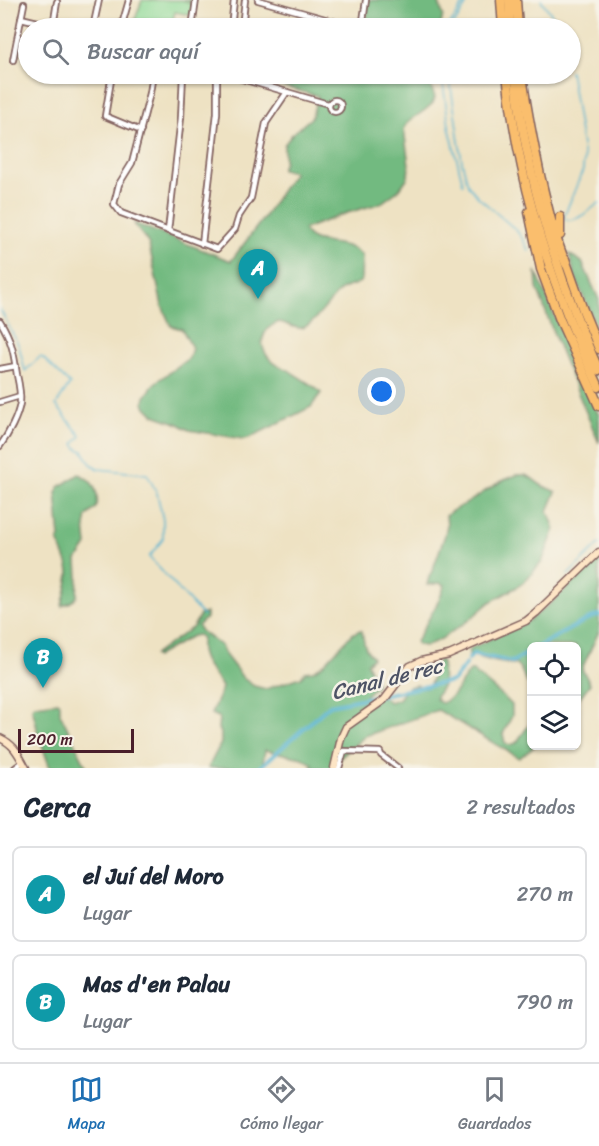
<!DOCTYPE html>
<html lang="es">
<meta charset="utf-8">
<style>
body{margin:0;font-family:Sriracha,sans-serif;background:#f6f6f7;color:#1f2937}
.controls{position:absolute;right:18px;bottom:18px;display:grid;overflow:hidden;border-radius:9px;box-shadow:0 2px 4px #0004}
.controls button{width:54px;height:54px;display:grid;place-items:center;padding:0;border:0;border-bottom:2px solid #e0e1e3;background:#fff;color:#1f2937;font:30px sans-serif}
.scale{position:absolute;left:18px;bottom:15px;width:116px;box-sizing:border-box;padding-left:6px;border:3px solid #4a1f2b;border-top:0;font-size:16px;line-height:21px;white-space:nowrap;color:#4a1f2b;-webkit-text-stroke:4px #f7f3e8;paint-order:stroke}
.you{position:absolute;left:382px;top:392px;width:21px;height:21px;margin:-15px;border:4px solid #fff;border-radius:50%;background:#1a73e8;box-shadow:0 0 0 9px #1a73e833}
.badge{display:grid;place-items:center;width:39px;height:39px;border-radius:50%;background:#1f6fb2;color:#fff;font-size:20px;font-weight:700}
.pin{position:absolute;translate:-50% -50px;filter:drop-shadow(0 2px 3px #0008)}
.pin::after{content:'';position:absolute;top:32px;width:21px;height:18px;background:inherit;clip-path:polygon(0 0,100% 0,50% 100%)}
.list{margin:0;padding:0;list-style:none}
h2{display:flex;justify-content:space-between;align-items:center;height:78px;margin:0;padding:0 24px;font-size:26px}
h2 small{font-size:20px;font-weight:400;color:#747a83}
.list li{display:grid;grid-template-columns:39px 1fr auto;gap:18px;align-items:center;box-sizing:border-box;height:96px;margin:0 12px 12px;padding:0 12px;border:2px solid #e0e1e3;border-radius:9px}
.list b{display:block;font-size:22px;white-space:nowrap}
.list p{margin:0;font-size:20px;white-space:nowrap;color:#747a83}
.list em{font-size:20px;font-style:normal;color:#747a83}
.icon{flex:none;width:33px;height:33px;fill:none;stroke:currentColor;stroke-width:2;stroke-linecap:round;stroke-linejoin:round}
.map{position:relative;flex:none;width:599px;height:768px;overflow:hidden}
.search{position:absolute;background:#fff;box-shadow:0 2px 4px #0004;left:18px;right:18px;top:18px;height:66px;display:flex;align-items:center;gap:15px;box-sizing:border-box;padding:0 21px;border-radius:33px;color:#747a83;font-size:22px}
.sheet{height:294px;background:#fff}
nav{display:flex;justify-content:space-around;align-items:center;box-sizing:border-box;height:84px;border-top:2px solid #e0e1e3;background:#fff;font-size:16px;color:#747a83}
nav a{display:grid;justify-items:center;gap:3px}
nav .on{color:#1f6fb2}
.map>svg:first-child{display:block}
</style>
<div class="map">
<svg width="599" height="768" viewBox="0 0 599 768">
<rect width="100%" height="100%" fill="#f7f3e8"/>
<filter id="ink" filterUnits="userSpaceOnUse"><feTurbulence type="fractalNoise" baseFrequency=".0167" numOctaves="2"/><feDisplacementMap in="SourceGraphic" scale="12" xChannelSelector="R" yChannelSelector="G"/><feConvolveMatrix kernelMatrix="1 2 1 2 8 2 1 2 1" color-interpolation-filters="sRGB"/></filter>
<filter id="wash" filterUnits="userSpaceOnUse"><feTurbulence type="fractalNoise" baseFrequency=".008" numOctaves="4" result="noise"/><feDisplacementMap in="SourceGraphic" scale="24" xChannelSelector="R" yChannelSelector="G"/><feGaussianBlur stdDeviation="1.35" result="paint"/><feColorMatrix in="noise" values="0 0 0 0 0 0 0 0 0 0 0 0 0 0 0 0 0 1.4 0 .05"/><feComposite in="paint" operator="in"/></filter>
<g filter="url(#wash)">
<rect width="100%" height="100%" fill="#eee2c3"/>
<polygon fill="#8eda97" stroke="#6c7c61" stroke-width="1.5" points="142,0 183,0 185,1 185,0 192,0 192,3 187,2 192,5 191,15 175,12 171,28 132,28"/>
<g fill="#72ba80" stroke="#5e6c56" stroke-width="1.5">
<polygon points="368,0 438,0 443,15 440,28 366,28"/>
<path d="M260 74H432L431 87 435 97 433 103 425 110 408 122 404 129 409 165 408 177 399 190 381 203 347 213 304 229C309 250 347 236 362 256L361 281C355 287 346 285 340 291 331 299 313 326 302 328 296 329 286 323 279 322 271 325 265 329 263 338 260 350 270 362 281 367 285 369 287 369 290 371 298 377 315 386 321 393L311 407 249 438 243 439 189 430 179 424 154 415 146 407 144 403 145 397 155 383 189 358 192 348 182 329 171 326 162 306 149 245C145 236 138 232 134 223L231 261 262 220 294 172 281 169 284 162V145L293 133 311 118 318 96 259 80Z"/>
<polygon points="569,254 582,262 599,300 599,333 575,277"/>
<polygon points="536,271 557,322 599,416 599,443 559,348 537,288"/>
<path d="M79 474C90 479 95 485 97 496 97 499 98 503 97 506 95 510 90 513 87 516L85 526 87 545 77 560 78 576 77 597 71 602 62 606C64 595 69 583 69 572 68 561 61 550 58 540L60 538 56 493 59 487Z"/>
<path d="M517 475C531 474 530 478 541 485 546 488 551 489 556 492L548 511 555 529 542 562 524 582 517 587 490 602 469 620 441 639 426 646 418 645 416 642 417 640 439 600 445 585 440 583 427 585 429 577 433 569 445 535 447 525 446 516C452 508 462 507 470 501 485 492 499 480 517 475Z"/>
<path d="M599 558V631L582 669 590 684 577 701 576 646H532V683H527L520 668 516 664C500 665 485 658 469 655V650L471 648 527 622 551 603Z"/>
<path d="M206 613V618L198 626 201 631 221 646 226 656 243 678 254 686 266 689 301 677 305 672 313 671 323 665 352 634 360 630 362 631C364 642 364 650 373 657L367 663C369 672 377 676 376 686L366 695V697L368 699 381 695 389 702 399 699C404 692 407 686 417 685 436 697 429 670 439 660L441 661C445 668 440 675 444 684L436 696V699L441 703C454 700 461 681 470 671H473L506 699 512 705V716L503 734 505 743 510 745 516 743 531 722 532 746H535L519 758 438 710 365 736 339 759 337 768H311L313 764 302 758 265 750 262 768H208L221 743V733L218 729 219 717 211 714C214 705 220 696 222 687 212 670 196 659 202 638L198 635 192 636 159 655 156 657 154 655 193 627 200 615Z"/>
<path d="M58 702 60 704V713L87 768H50L37 731C37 722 33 715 32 707L35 705Z"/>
</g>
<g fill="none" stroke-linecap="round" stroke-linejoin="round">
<g stroke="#52b3d1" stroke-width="1.5">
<polyline points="541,0 562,28"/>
<polyline points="448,28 466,0"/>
<polyline points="452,28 469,0"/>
<path d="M570 71 584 158 583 170 563 219C576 224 589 210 599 203"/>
<polyline points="439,74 442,77 449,126 463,184"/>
<polyline points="449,74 462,162 468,185 478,197 516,230 522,238 529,251"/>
<polyline points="0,309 19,346 25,371 40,357 43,358 70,384 56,405 81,436 74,444 78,449 83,451 91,464 99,469 147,474 157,493 163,520 163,539 149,557 203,616"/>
<polyline points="568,575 599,544"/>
</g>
<g stroke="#52b3d1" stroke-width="4">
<polyline points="539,646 588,619 599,615"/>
<polyline points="469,659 473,654 512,662 532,651"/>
<polyline points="259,768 330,705 453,681 466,664"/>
</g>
</g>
</g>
<g filter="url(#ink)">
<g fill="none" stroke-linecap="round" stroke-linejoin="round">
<g stroke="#836360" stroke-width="8">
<g id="street">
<polyline points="258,0 357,28"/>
<polyline points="21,18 63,28"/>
<polyline points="53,26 57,2"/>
<polyline points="93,28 99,0"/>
<polyline points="121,28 129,0"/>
<polyline points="192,28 196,0"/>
<polyline points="231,28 234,0"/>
<polyline points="242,28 245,0"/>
<polyline points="362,28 366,0"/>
<polyline points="13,60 24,4"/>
<polyline points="112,74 105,116 141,131"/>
<polyline points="153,74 150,93 132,163 119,184 114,204 121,213 217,249 235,229 239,216 251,198 266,123 287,92"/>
<polyline points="225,74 328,104"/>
<circle cx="335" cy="106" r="6"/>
<polyline points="168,231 181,118 183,74"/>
<polyline points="202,244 217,113 217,76 218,74"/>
<path d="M0 321C12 340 14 354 17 375 19 384 21 394 20 403 18 417 8 435 0 446"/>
<polyline points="0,369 16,366"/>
<polyline points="0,402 20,396"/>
<polyline points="15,768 23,762"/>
<polyline points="339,768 344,751 380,752 381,755 398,768"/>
</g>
</g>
<g stroke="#836360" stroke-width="9">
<g id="secondary">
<path d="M0 738C15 745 18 754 26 768"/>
<polyline points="334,768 341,738 346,727 384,700 410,666 421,661 449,655 526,621 536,613 599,552"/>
</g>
</g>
<g stroke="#836360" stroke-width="11">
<g id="highway">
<polyline points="501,0 503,28"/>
<polyline points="509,0 510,28"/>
<polyline points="516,0 518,28"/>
<path d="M507 74C518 182 552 289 599 387"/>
<path d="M515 74C524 156 545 237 576 315 583 333 590 352 599 370"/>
<path d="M522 74C526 108 533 141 540 175 547 205 554 236 566 264"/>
<polyline points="529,212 541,269 560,320 599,406"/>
<polyline points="560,217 560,235"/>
<polyline points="565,259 583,310 599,349"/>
</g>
</g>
<use href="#street" stroke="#fff" stroke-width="4.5"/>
<use href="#secondary" stroke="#fde5c5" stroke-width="6"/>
<use href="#highway" stroke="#fabe6d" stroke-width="8"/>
</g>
</g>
<g text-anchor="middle" stroke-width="5" stroke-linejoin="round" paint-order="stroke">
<g font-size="21" font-style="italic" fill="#4d5365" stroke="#f7f3e8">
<text transform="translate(387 679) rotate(-14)" y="7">Canal de rec</text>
</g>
</g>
</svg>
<div class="controls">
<button><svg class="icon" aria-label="locate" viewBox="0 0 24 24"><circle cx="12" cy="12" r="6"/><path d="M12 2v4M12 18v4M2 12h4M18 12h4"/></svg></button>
<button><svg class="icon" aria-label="layers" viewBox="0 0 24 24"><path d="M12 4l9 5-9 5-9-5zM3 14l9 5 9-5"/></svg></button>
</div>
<div class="scale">200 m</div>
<div class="you"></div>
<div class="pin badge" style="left:258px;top:299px;background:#0f9aa8">A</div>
<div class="pin badge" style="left:43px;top:688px;background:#0f9aa8">B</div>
<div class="search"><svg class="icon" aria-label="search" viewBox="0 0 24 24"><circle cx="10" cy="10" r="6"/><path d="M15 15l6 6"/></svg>Buscar aquí</div>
</div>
<section class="sheet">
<h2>Cerca<small>2 resultados</small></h2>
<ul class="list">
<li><span class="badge" style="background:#0f9aa8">A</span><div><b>el Juí del Moro</b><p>Lugar</p></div><em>270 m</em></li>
<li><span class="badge" style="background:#0f9aa8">B</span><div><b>Mas d'en Palau</b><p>Lugar</p></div><em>790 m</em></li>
</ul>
</section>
<nav>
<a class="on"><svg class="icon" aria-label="map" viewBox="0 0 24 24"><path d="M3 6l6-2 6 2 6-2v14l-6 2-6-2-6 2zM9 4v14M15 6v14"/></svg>Mapa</a>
<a><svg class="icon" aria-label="directions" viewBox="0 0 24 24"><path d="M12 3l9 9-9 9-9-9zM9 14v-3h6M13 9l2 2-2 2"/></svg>Cómo llegar</a>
<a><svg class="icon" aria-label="saved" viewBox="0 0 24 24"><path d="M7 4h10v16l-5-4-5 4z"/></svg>Guardados</a>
</nav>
